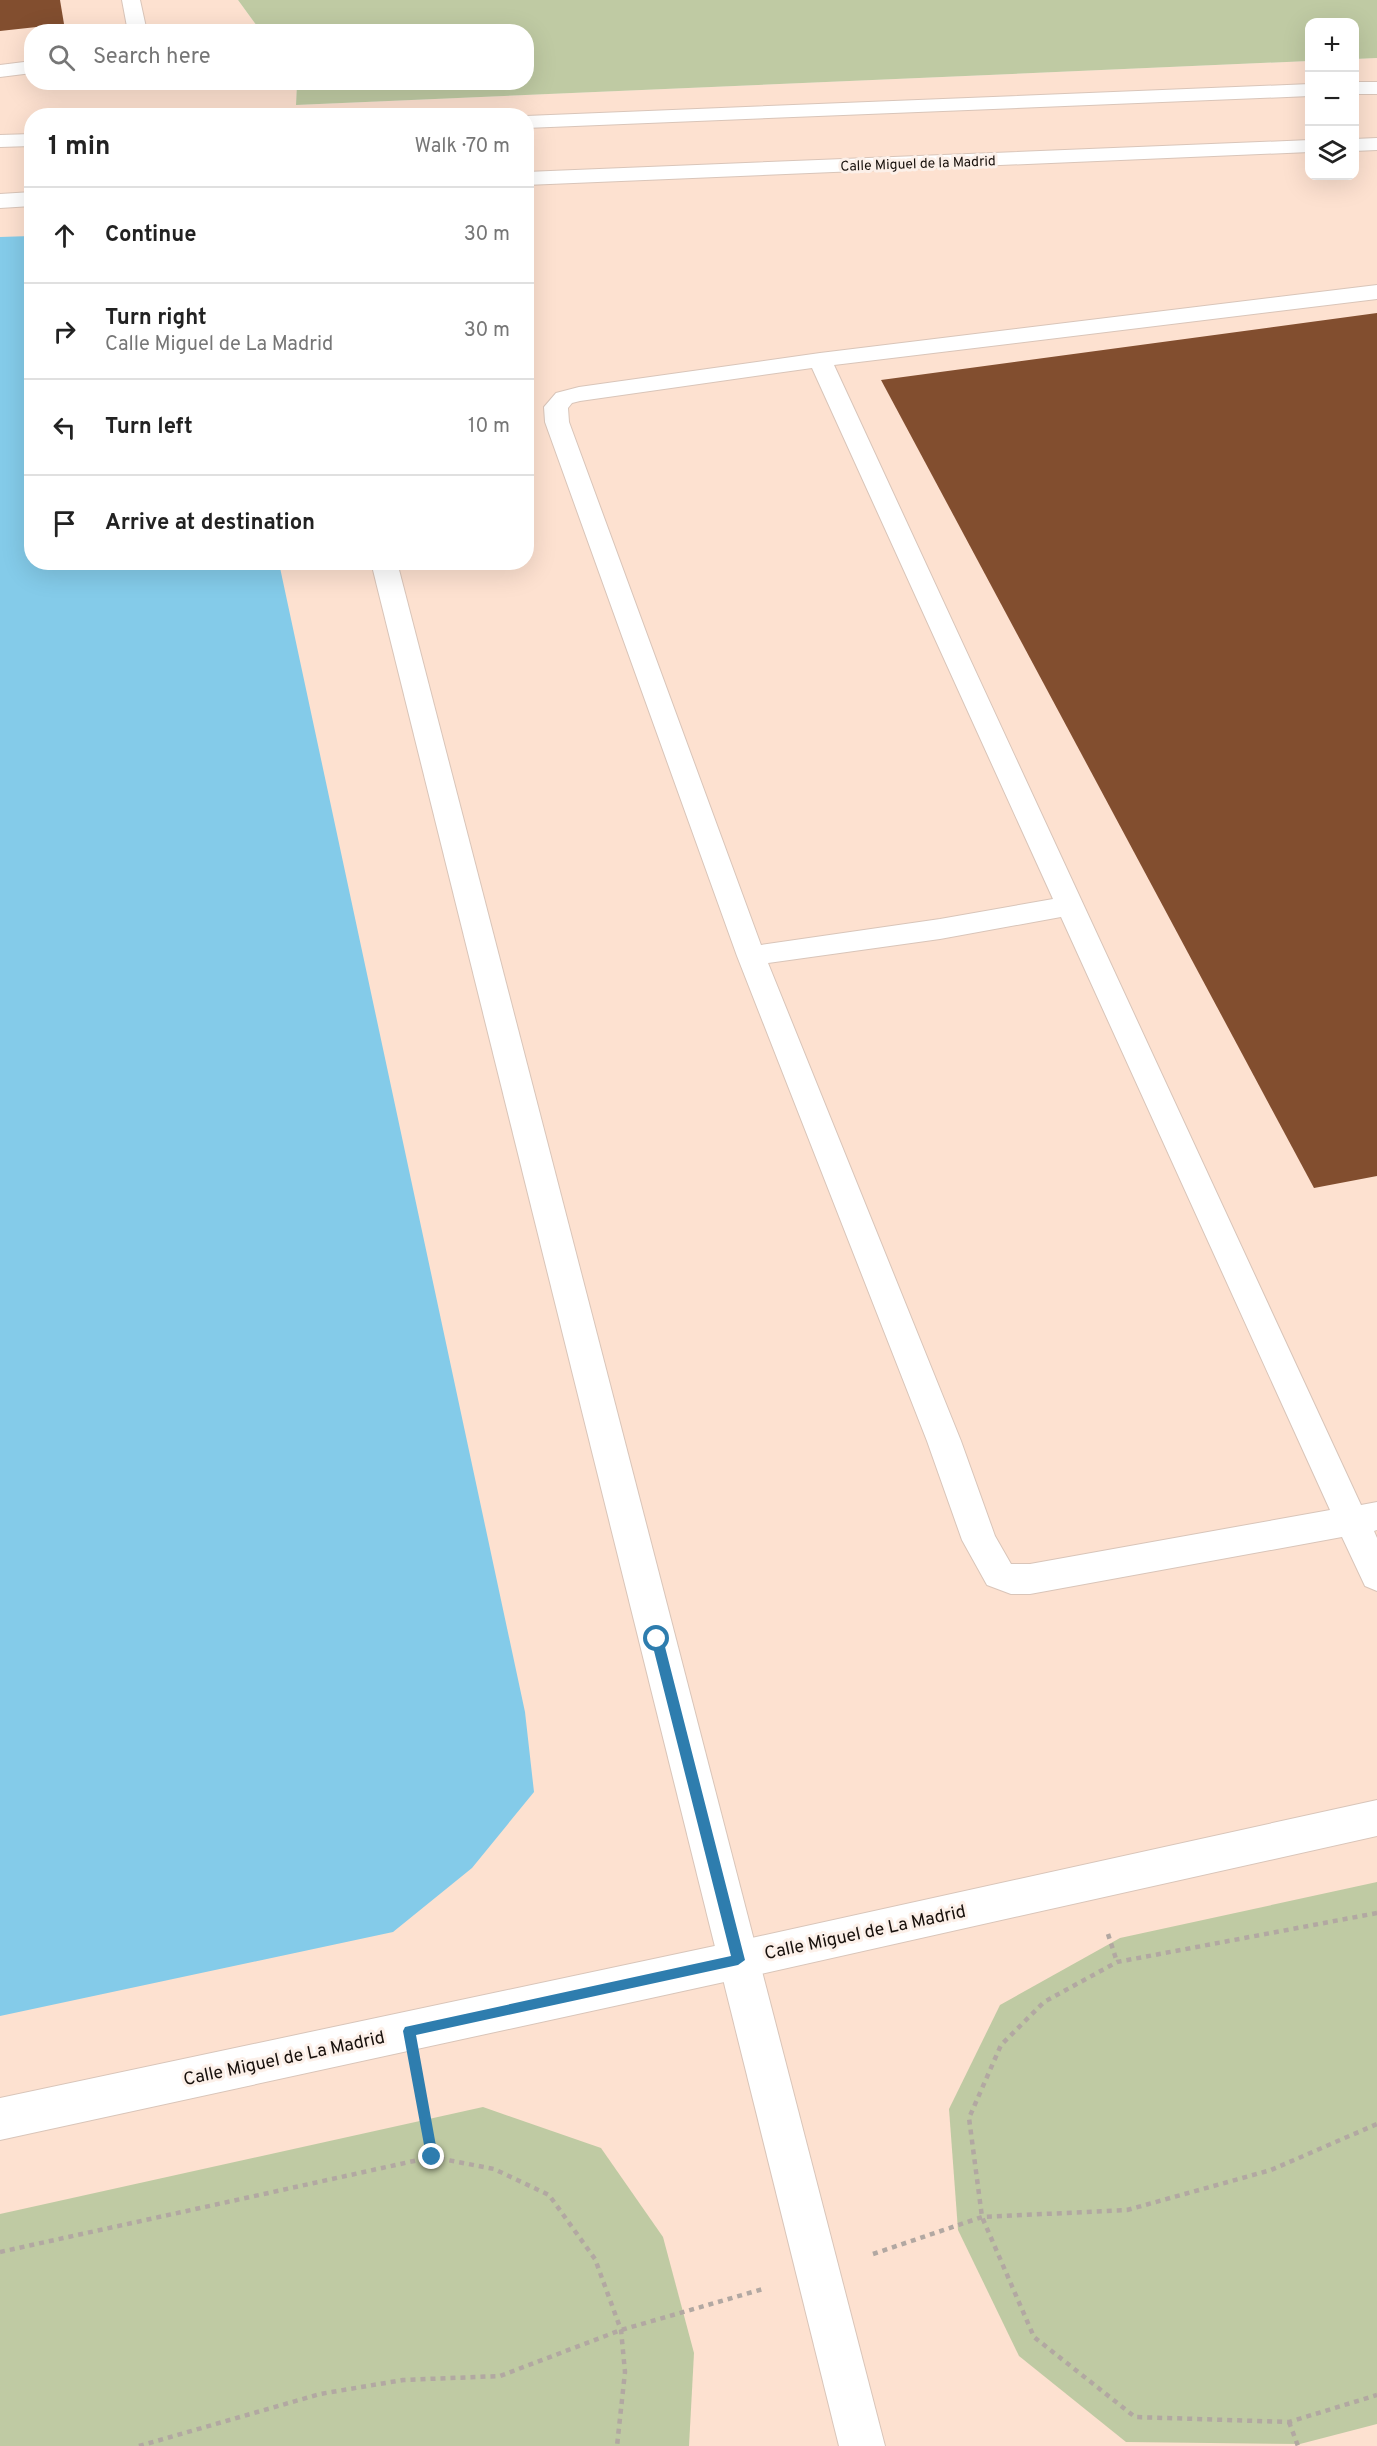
<!DOCTYPE html>
<meta charset="utf-8">
<style>
body{margin:0;font-family:Overpass,sans-serif;background:#f6f6f6;color:#222}
.controls{position:absolute;right:18px;top:18px;display:grid;overflow:hidden;border-radius:12px;box-shadow:0 6px 24px #0002}
.controls button{width:54px;height:54px;display:grid;place-items:center;padding:0;border:0;border-bottom:2px solid #e0e0e0;background:#fff;color:#222;font:30px sans-serif}
.stop{position:absolute;width:18px;height:18px;margin:-14px;border:4px solid #2e7dae;border-radius:50%;background:#fff}
.stop.end{background:#2e7dae;border-color:#fff;box-shadow:0 2px 6px #0008}
.list{margin:0;padding:0;list-style:none}
h2{display:flex;justify-content:space-between;align-items:center;height:78px;margin:0;padding:0 24px;font-size:26px}
h2 small{font-size:20px;font-weight:400;color:#767676}
.list li{display:grid;grid-template-columns:39px 1fr auto;gap:18px;align-items:center;box-sizing:border-box;height:96px;padding:0 24px;border-top:2px solid #e0e0e0}
.list b{display:block;font-size:22px;white-space:nowrap}
.list p{margin:0;font-size:20px;white-space:nowrap;color:#767676}
.list em{font-size:20px;font-style:normal;color:#767676}
.icon{flex:none;width:33px;height:33px;fill:none;stroke:currentColor;stroke-width:2;stroke-linecap:round;stroke-linejoin:round}
.map{position:relative;flex:none;width:1377px;height:2446px;overflow:hidden}
.search{position:absolute;background:#fff;box-shadow:0 6px 24px #0002;left:24px;top:24px;width:510px;height:66px;display:flex;align-items:center;gap:15px;box-sizing:border-box;padding:0 21px;border-radius:24px;color:#767676;font-size:22px}
.panel{position:absolute;background:#fff;box-shadow:0 6px 24px #0002;left:24px;top:108px;width:510px;height:462px;border-radius:24px}
.map>svg:first-child{display:block}
</style>
<div class="map">
<svg width="1377" height="2446" viewBox="0 0 1377 2446">
<rect width="100%" height="100%" fill="#fcf0e9"/>
<path fill="#fde1d0" fill-rule="evenodd" d="M0 0H238L257 26 259 31 32 32V82L297 83 296 105 1309 61 1310 176H1354L1355 59 1377 58V2446H0ZM32 116H526V562H32Z"/>
<g fill="#bfcaa3">
<polygon points="238,0 1377,0 1377,58 1355,59 1354,22 1310,22 1309,61 296,105 297,83 526,82 526,32 259,31 257,26"/>
<polygon points="1377,1882 1377,2424 1300,2444 1126,2442 1019,2356 958,2230 949,2109 1000,2005 1120,1938"/>
<polygon points="483,2107 601,2148 663,2237 694,2353 689,2446 0,2446 0,2214"/>
</g>
<polygon fill="#84cbe9" points="31,236 32,562 279,563 525,1712 534,1792 472,1868 393,1932 0,2016 0,237"/>
<g fill="#824e2f">
<polygon points="0,0 60,0 64,24 0,31"/>
<polygon points="1377,313 1377,1176 1314,1188 881,380"/>
</g>
<g fill="none" stroke-linecap="round" stroke-linejoin="round">
<g stroke="#d9c5b9" stroke-width="2">
<g id="service">
<polygon points="122,0 140,0 147,32 128,32"/>
<polygon points="32,61 32,73 0,77 0,65"/>
<path d="M1377 285V299L834 365 1361 1505 1377 1502V1530L1374 1531 1377 1538V1591L1365 1586 1342 1537 1030 1594H1011L987 1585 962 1540 927 1441 737 956 545 422 544 407 556 393 579 387 820 353ZM812 368 1053 899 940 919 761 945 569 422 568 408 572 403 580 401ZM1061 917 1330 1510 1030 1564H1011L995 1536 961 1441 768 963 940 939Z"/>
</g>
</g>
<g stroke="#d9c5b9" stroke-width="2">
<polygon id="minor" points="371,562 397,562 885,2446 839,2446"/>
</g>
<g stroke="#d9c5b9" stroke-width="2">
<polygon id="tertiary" points="1377,1800 1377,1836 738,1979 0,2140 0,2098 738,1941"/>
</g>
<g stroke="#d9c5b9" stroke-width="2">
<g id="secondary">
<rect x="1354" y="82" width="23" height="12"/>
<polygon points="1310,84 1310,96 526,128 526,116"/>
<polygon points="32,134 32,146 0,147 0,135"/>
<polygon points="1377,138 1377,150 1354,151 1354,139"/>
<polygon points="1310,140 1310,152 526,185 526,172"/>
<polygon points="32,192 32,206 0,208 0,194"/>
</g>
</g>
<g stroke="#b2a8a2" stroke-width="4.5" stroke-dasharray="5 5" stroke-linecap="butt">
<polyline points="1377,1913 1117,1962 1044,2002 1001,2045 969,2118 982,2217 1034,2337 1135,2417 1289,2422 1377,2395"/>
<polyline points="1108,1934 1117,1962"/>
<polyline points="419,2087 432,2157"/>
<polyline points="0,2252 432,2157 494,2169 549,2195 595,2259 621,2330 625,2372 617,2446"/>
<polyline points="873,2254 982,2217 1127,2210 1271,2170 1377,2124"/>
<polyline points="1289,2422 1298,2446"/>
<polyline points="139,2446 320,2394 403,2380 500,2376 621,2330 763,2289"/>
</g>
<use href="#service" fill="#fff" fill-rule="evenodd"/>
<use href="#minor" fill="#fff" fill-rule="evenodd"/>
<use href="#tertiary" fill="#fff" fill-rule="evenodd"/>
<use href="#secondary" fill="#fff" fill-rule="evenodd"/>
</g>
<polygon fill="#2e7dae" points="657,1634 663,1639 745,1960 738,1965 416,2035 438,2157 437,2161 432,2163 427,2161 403,2031 405,2027 731,1956 651,1639"/>
<g text-anchor="middle" stroke-width="6" stroke-linejoin="round" paint-order="stroke">
<g font-size="14" fill="#17100c" stroke="#fcf0e9">
<text transform="translate(918 163) rotate(-2)" y="5">Calle Miguel de la Madrid</text>
</g>
<g font-size="18" fill="#17100c" stroke="#fcf0e9">
<text transform="translate(865 1932) rotate(-12)" y="6">Calle Miguel de La Madrid</text>
<text transform="translate(284 2058) rotate(-12)" y="6">Calle Miguel de La Madrid</text>
</g>
</g>
</svg>
<div class="controls">
<button>+</button>
<button>−</button>
<button><svg class="icon" aria-label="layers" viewBox="0 0 24 24"><path d="M12 4l9 5-9 5-9-5zM3 14l9 5 9-5"/></svg></button>
</div>
<div class="stop" style="left:657px;top:1639px"></div>
<div class="stop end" style="left:432px;top:2157px"></div>
<div class="search"><svg class="icon" aria-label="search" viewBox="0 0 24 24"><circle cx="10" cy="10" r="6"/><path d="M15 15l6 6"/></svg>Search here</div>
<section class="panel">
<h2>1 min<small>Walk · 70 m</small></h2>
<ul class="list">
<li><svg class="icon" aria-label="ahead" viewBox="0 0 24 24"><path d="M12 20V5M6 11l6-6 6 6"/></svg><div><b>Continue</b></div><em>30 m</em></li>
<li><svg class="icon" aria-label="right" viewBox="0 0 24 24"><path d="M7 20v-9h11M14 6l5 5-5 5"/></svg><div><b>Turn right</b><p>Calle Miguel de La Madrid</p></div><em>30 m</em></li>
<li><svg class="icon" aria-label="left" viewBox="0 0 24 24"><path d="M17 20v-9H6M10 6l-5 5 5 5"/></svg><div><b>Turn left</b></div><em>10 m</em></li>
<li><svg class="icon" aria-label="arrive" viewBox="0 0 24 24"><path d="M6 21V4h12l-3 4 3 4H6"/></svg><div><b>Arrive at destination</b></div></li>
</ul>
</section>
</div>
